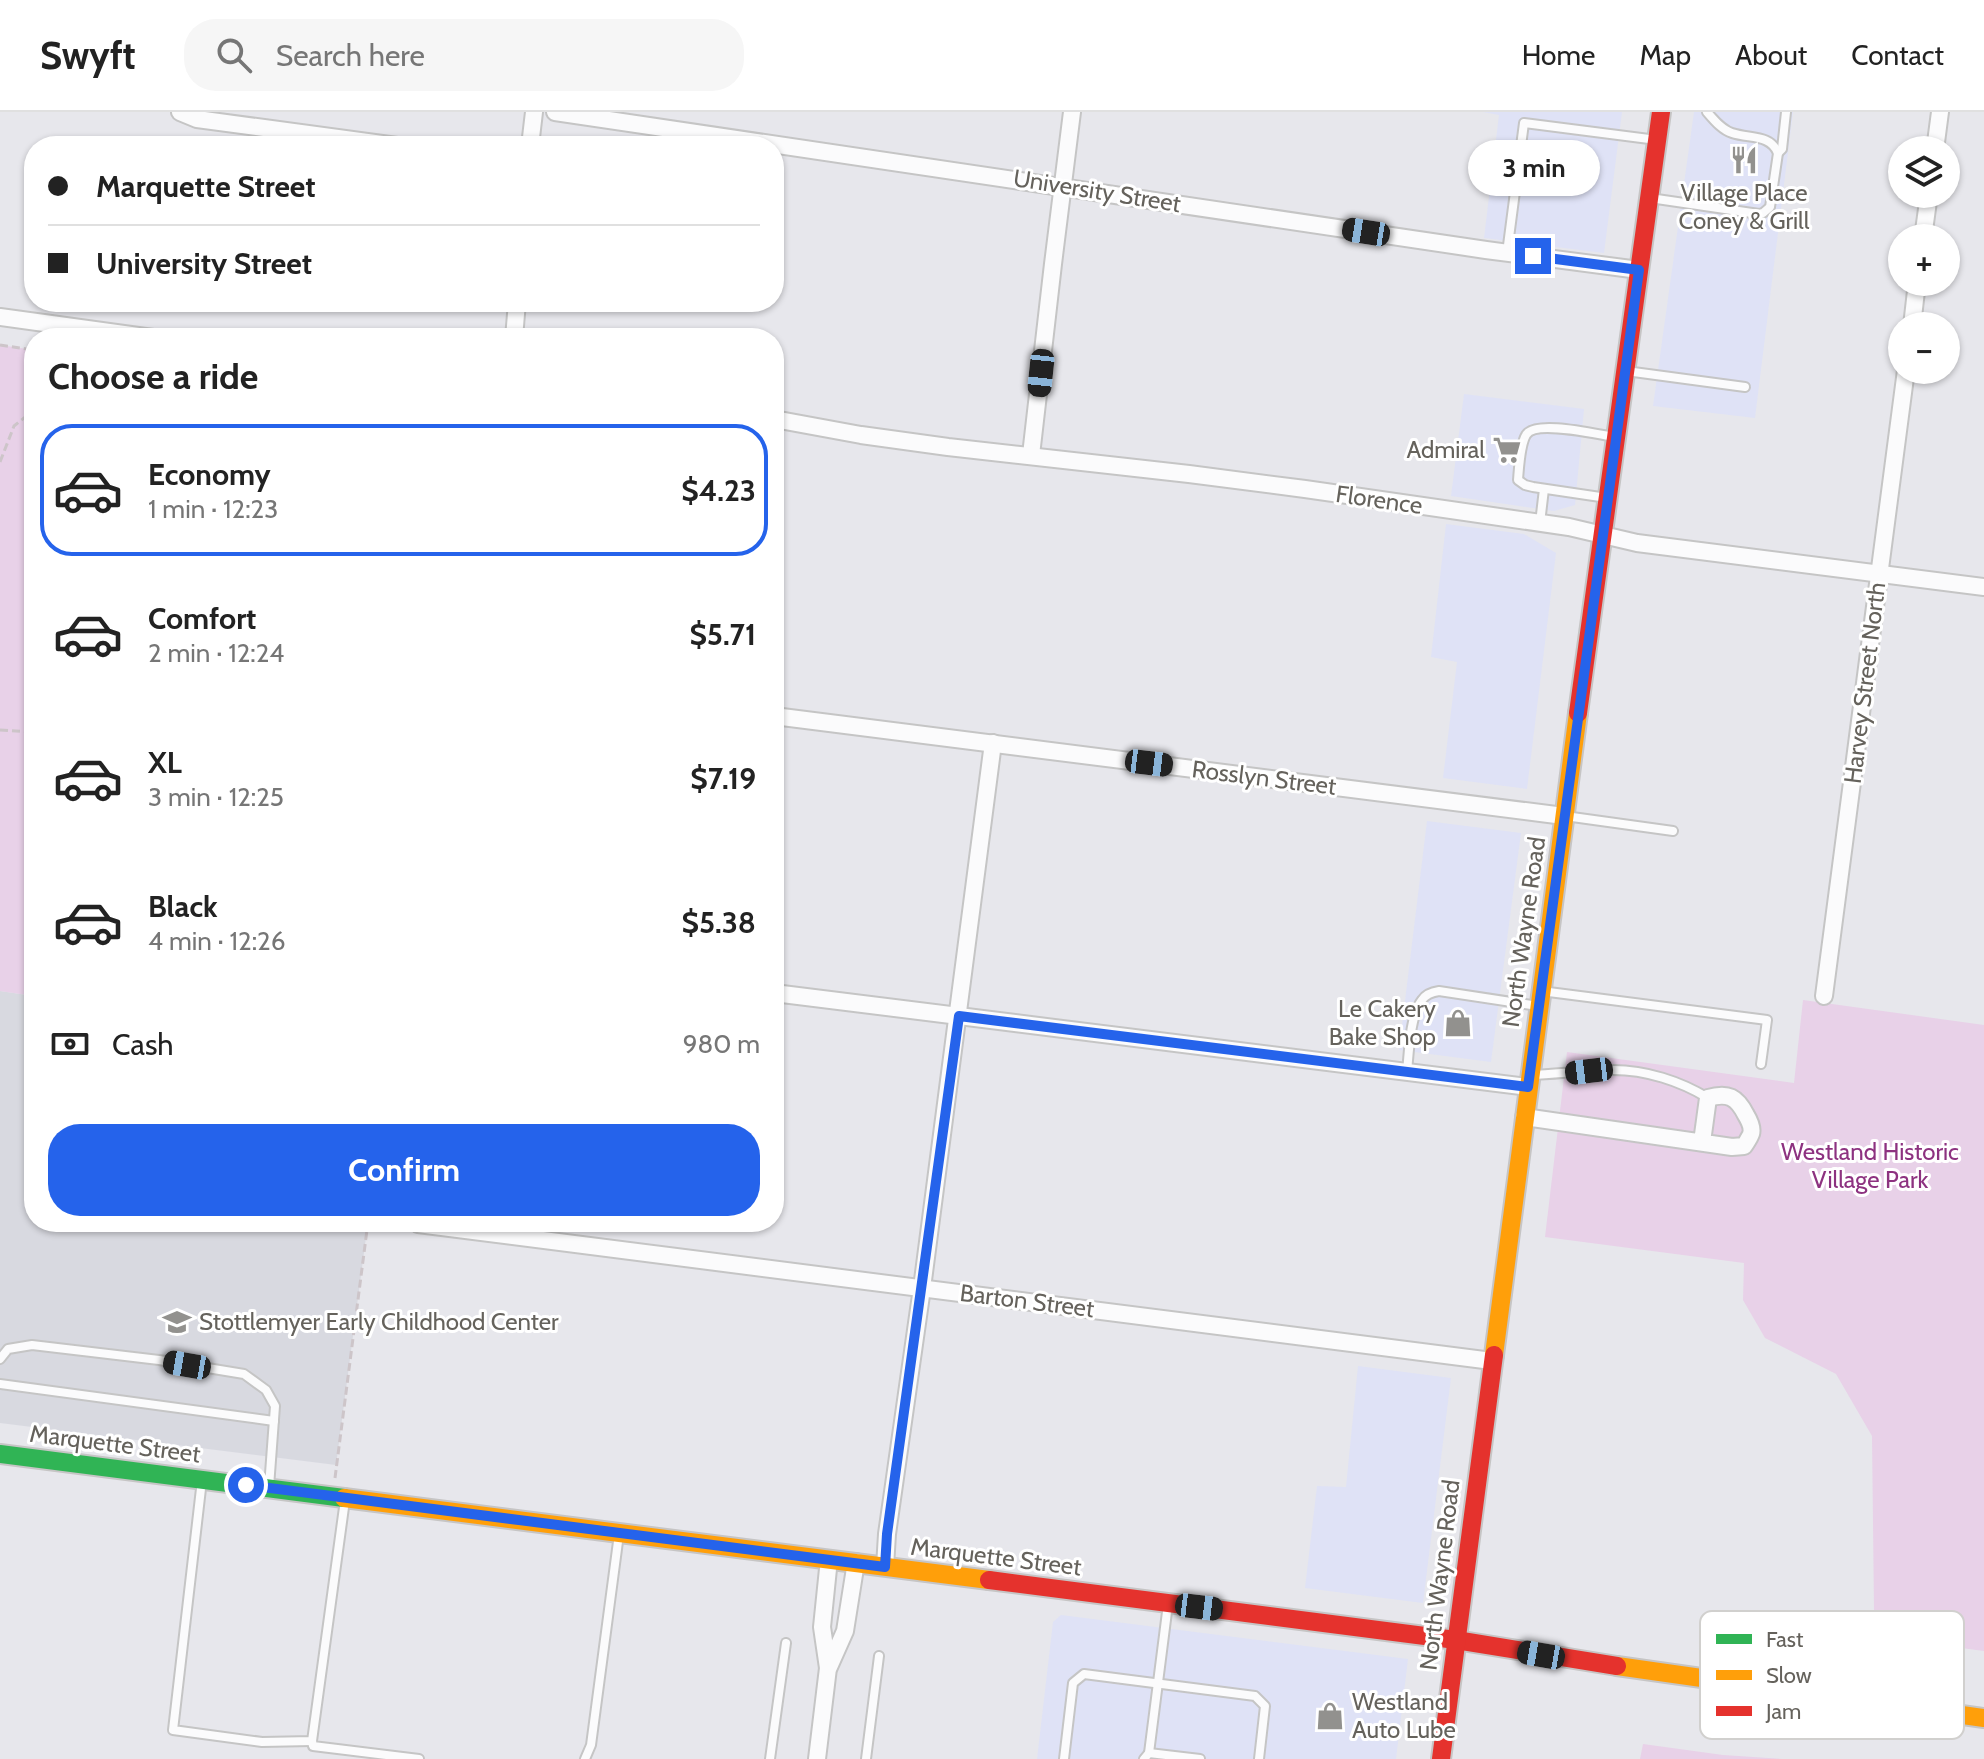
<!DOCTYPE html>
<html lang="en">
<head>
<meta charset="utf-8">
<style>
  body { margin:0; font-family:Cabin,sans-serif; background:#f6f6f6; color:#222; height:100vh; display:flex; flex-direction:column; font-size:30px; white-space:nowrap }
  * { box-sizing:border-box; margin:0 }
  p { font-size:26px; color:#767676 }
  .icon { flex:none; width:44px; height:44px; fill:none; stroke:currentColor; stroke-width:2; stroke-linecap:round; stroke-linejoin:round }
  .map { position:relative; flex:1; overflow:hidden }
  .side { position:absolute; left:24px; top:216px; width:760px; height:904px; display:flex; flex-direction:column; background:#fff; border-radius:32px; box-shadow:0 2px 6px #0004 }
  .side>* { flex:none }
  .guide { position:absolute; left:24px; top:24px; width:760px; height:176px; border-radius:32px; box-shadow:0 2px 6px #0004; display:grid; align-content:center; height:176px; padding:0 24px; background:#fff }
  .tools { position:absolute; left:1888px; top:24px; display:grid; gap:16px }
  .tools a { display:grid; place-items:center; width:72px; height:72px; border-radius:50%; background:#fff; box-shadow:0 2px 6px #0004; font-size:40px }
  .end { position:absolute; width:36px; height:36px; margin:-18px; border:10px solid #2563eb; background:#fff; box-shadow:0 0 0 4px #fff }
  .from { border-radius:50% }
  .bubble { position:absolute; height:56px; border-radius:28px; background:#fff; box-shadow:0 2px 6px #0004; font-size:26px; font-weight:700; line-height:56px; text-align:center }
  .car { position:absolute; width:24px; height:48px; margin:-24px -12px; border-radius:10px; box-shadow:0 0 6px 2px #0007; background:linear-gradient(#222 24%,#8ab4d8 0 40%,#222 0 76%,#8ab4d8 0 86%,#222 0) }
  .guide b { display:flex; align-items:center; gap:28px; height:76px; font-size:30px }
  .guide b+b { border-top:2px solid #e0e0e0 }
  .guide i { width:20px; height:20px; background:#222 }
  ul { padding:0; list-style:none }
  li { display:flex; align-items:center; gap:24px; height:132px; margin:0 16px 12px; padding:0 8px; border:4px solid transparent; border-radius:32px }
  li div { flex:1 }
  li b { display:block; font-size:30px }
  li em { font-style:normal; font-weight:700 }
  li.on { border-color:#2563eb }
  li>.icon { width:72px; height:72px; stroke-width:1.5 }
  h2 { padding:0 24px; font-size:36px; line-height:96px }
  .pay { display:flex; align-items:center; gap:20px; height:88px; padding:0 24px; font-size:30px }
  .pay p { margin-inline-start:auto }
  .action { display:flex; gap:16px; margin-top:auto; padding:16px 24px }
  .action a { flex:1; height:92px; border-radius:32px; background:#2563eb; color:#fff; font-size:32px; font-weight:700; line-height:92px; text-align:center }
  header { display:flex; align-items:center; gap:48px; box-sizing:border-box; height:112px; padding:0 40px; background:#fff; border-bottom:2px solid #e0e0e0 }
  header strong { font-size:38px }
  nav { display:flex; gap:44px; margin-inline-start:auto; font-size:28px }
  .search { width:560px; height:72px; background:#f6f6f6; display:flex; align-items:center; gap:20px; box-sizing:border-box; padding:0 28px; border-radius:32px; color:#767676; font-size:30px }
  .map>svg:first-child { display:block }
  .commercial { fill:#dfe2f6 }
  .education { fill:#d8d9e0 }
  .green { fill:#e8d1e8 }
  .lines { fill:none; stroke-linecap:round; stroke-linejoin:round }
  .lane-casing { stroke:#c5c5c5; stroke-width:12 }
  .street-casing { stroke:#c5c5c5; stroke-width:20 }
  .fast-casing { stroke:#c6c5c5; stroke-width:22 }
  .slow-casing { stroke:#c6c5c5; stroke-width:22 }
  .jam-casing { stroke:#c6c5c5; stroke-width:22 }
  .path { stroke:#cdc5c9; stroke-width:3; stroke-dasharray:8 4; stroke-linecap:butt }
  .lane { stroke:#fbfbfc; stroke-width:8 }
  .street { stroke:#fbfbfc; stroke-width:16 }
  .fast { stroke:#30b455; stroke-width:18 }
  .slow { stroke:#ff9f0a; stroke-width:18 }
  .jam { stroke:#e5322d; stroke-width:18 }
  .route { stroke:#2563eb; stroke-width:10 }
  .labels { text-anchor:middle; stroke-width:6; stroke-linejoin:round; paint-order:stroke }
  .street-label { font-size:24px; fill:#65625c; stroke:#fff }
  .poi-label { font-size:24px; fill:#65625c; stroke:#fff; text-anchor:end }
  .park-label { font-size:24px; fill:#8d3280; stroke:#fff }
  .key { fill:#fff; stroke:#d1d0ce; stroke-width:2 }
  .key-label { font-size:22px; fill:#65625c }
</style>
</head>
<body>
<header>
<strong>Swyft</strong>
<div class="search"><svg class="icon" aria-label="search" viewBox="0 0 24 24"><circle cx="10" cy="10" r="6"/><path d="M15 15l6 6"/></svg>Search here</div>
<nav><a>Home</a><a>Map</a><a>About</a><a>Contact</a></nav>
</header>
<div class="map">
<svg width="1984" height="1647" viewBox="0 0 1984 1647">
  <rect width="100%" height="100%" fill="#e7e7ec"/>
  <!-- commercial -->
  <g class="commercial">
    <path d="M 1483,0 L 1622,0 L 1604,141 L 1484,126 L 1499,3 Z"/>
    <path d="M 1694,0 L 1793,0 L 1755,306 L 1653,294 Z"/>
    <path d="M 1464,282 L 1584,297 L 1575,393 L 1554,399 L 1451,384 Z"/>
    <path d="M 1446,412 L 1524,422 L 1556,441 L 1527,677 L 1443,666 L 1457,550 L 1431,545 Z"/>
    <path d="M 1427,709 L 1521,721 L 1491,950 L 1399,938 Z"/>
    <path d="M 1358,1254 L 1451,1266 L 1423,1491 L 1305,1476 L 1317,1374 L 1346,1375 Z"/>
    <path d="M 1061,1503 L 1408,1547 L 1396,1647 L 1037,1647 L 1053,1510 Z"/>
  </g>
  <!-- education -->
  <path class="education" d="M 0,879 L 34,884 L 34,1110 L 368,1110 L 336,1353 L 0,1311 Z"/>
  <!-- green -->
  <g class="green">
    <path d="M 0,233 L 34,238 L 34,884 L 0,879 Z"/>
    <path d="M 1803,888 L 1984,913 L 1984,1539 L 1908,1529 L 1874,1498 L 1872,1324 L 1836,1262 L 1765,1226 L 1743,1188 L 1744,1151 L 1545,1125 L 1567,940 L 1794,971 Z"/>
    <path d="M 1643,1632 L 1723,1643 L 1782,1647 L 1640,1647 Z"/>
  </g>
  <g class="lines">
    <defs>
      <g id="lane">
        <path d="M 1778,41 L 1782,37 L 1786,0"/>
        <path d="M 1650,86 L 1759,102 L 1763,101 L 1770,95 L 1778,41 C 1770,22 1750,27 1732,21 C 1722,18 1714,8 1707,0"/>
        <path d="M 1507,141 L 1524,11 L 1657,28"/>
        <path d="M 1626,259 L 1745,275"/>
        <path d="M 1607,386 L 1533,375 L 1525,373 L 1518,368 C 1519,356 1520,333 1526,323 C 1535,307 1599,323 1615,325"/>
        <path d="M 1540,411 L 1544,377"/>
        <path d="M 1565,704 L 1673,719"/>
        <path d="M 1541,879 L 1767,908 L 1761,952"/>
        <path d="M 1407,960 C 1409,940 1410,903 1422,888 C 1426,882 1432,880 1439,879 L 1538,894"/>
        <path d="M 1531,963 C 1558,962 1585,958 1613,958 C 1646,958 1680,969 1708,986"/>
        <path d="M 0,1247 L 8,1237 L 32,1233 L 159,1248 L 244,1262 L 266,1278 L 275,1294 L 269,1375"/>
        <path d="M 0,1272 L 274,1309"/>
        <path d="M 202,1368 L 173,1618 L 262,1630 L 312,1629 L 345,1388"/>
        <path d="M 312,1629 L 313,1634 L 419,1647"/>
        <path d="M 1149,1641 L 1168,1492"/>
        <path d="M 585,1647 L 591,1633 L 619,1422"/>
        <path d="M 770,1647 L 786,1531"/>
        <path d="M 866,1647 L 879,1544"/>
        <path d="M 1064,1647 L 1073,1571 L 1084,1562 L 1255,1584 L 1265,1594 L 1259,1647"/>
        <path d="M 1144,1647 L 1149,1641 L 1200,1647"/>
      </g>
      <g id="street">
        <path d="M 180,0 L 197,7 L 397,34"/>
        <path d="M 555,0 L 1486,138 L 1639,158"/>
        <path d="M 530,34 L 534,0"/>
        <path d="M 1935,38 L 1940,0"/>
        <path d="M 1923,126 L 1929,82"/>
        <path d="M 0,205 L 153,226"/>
        <path d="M 1912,214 L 1917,170"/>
        <path d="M 514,226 L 517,190"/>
        <path d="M 774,307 L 861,323 L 948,335 L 1189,362 L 1305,377 L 1569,415 L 1637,431 L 1984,475"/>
        <path d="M 1031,343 L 1053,152 L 1072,0"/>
        <path d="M 774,604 L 1564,704"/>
        <path d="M 774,881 L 1528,975"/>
        <path d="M 1824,884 L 1906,258"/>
        <path d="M 1524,1005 L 1732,1035 L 1744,1034 C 1745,1033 1751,1023 1751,1022 C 1753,1016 1749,1008 1746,1003 C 1737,985 1728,980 1708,986 L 1702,1030"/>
        <path d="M 418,1112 L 1492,1249"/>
        <path d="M 885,1455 L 887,1422 L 922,1176 L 993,631"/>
        <path d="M 829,1555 L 845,1519 L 856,1450"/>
        <path d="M 817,1647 L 828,1556 L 822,1515 L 829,1447"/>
      </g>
      <path id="fast" d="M 0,1342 L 344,1386"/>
      <g id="slow">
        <path d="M 1494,1243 L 1578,601"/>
        <path d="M 344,1386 L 989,1468"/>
        <path d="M 1617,1554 L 1984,1606"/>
      </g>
      <g id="jam">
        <path d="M 1578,601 L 1661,0"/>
        <path d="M 989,1468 L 1456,1528 L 1617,1554"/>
        <path d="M 1441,1647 L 1494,1243"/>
      </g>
    </defs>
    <!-- lane casing -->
    <use href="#lane" class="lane-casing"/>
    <!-- street casing -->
    <use href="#street" class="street-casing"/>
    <!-- fast casing -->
    <use href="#fast" class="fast-casing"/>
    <!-- slow casing -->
    <use href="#slow" class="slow-casing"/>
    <!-- jam casing -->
    <use href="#jam" class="jam-casing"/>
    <!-- path -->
    <g class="path">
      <path d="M 0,233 L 34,238"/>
      <path d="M 0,350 L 14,314 L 34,298"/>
      <path d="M 0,618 L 34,620"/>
      <path d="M 335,1366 L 368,1110"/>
    </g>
    <!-- lane -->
    <use href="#lane" class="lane"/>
    <!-- street -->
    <use href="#street" class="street"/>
    <!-- fast -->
    <use href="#fast" class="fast"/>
    <!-- slow -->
    <use href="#slow" class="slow"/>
    <!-- jam -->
    <use href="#jam" class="jam"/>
  </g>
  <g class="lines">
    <!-- route -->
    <path class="route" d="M 246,1373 L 885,1455 L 887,1422 L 959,904 L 1528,975 L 1639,158 L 1533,144"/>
  </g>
  <!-- icons -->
  <defs>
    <symbol id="restaurant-bare" viewBox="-9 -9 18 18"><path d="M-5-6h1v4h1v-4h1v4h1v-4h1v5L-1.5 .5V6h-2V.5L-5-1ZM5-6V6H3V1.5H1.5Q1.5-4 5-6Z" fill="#92918e" stroke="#fff" stroke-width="2.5" paint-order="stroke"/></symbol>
    <symbol id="supermarket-bare" viewBox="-9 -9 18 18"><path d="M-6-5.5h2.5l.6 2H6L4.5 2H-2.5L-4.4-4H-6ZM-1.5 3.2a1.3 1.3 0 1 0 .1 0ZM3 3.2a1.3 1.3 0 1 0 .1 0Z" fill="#92918e" stroke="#fff" stroke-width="2.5" paint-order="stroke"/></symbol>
    <symbol id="shop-bare" viewBox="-9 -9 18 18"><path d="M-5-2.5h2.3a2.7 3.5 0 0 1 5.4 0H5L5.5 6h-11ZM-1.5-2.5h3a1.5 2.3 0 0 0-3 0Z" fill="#92918e" stroke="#fff" stroke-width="2.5" paint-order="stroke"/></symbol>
    <symbol id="school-bare" viewBox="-9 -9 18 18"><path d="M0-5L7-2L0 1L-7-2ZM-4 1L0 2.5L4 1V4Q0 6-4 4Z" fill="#92918e" stroke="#fff" stroke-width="2.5" paint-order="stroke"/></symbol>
  </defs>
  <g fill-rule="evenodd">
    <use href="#restaurant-bare" x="1724" y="28" width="40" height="40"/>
    <use href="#supermarket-bare" x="1487" y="318" width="40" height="40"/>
    <use href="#shop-bare" x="1438" y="891" width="40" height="40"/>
    <use href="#school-bare" x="157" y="1190" width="40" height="40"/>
    <use href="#shop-bare" x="1310" y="1584" width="40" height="40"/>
  </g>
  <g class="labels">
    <!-- street labels -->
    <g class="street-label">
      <text transform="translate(1097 79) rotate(9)" y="8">University Street</text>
      <text transform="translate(1379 388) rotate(8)" y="8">Florence</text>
      <text transform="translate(1865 571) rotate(-83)" y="8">Harvey Street North</text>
      <text transform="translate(1264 666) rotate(7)" y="8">Rosslyn Street</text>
      <text transform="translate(1524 820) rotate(-82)" y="8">North Wayne Road</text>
      <text transform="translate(1027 1189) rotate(7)" y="8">Barton Street</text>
      <text transform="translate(115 1332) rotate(7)" y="8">Marquette Street</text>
      <text transform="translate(996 1445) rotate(7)" y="8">Marquette Street</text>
      <text transform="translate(1440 1463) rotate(-83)" y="8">North Wayne Road</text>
    </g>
    <!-- poi labels -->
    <g class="poi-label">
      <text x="1744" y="89" text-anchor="middle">Village Place<tspan x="1744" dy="28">Coney &amp; Grill</tspan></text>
      <text x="1485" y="346">Admiral</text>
      <text x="1436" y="905">Le Cakery<tspan x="1436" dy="28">Bake Shop</tspan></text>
      <text x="199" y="1218" text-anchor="start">Stottlemyer Early Childhood Center</text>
      <text x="1352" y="1598" text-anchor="start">Westland<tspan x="1352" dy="28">Auto Lube</tspan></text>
    </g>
    <!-- park labels -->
    <g class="park-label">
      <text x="1870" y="1048">Westland Historic<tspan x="1870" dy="28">Village Park</tspan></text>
    </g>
  </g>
  <!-- legend -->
  <rect x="1700" y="1499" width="264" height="128" rx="12" class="key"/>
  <rect x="1716" y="1522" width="36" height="10" fill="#30b455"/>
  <rect x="1716" y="1558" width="36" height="10" fill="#ff9f0a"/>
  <rect x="1716" y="1594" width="36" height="10" fill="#e5322d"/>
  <g class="key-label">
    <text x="1766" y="1535">Fast</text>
    <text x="1766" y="1571">Slow</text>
    <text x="1766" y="1607">Jam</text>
  </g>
</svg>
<div class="tools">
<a><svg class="icon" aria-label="layers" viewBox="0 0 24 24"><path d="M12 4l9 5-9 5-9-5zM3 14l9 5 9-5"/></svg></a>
<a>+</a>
<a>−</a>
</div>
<i class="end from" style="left:246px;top:1373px"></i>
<i class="end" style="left:1533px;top:144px"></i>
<div class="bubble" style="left:1468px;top:28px;width:132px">3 min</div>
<i class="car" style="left:1366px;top:120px;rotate:279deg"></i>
<i class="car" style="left:1041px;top:261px;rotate:186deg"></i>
<i class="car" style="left:1149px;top:651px;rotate:97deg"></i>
<i class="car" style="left:1589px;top:959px;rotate:263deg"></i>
<i class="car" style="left:187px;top:1253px;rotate:280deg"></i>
<i class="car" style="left:1199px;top:1495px;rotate:97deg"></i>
<i class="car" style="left:1541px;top:1543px;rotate:280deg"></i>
<div class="guide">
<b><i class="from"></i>Marquette Street</b>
<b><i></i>University Street</b>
</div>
<section class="side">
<h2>Choose a ride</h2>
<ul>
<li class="on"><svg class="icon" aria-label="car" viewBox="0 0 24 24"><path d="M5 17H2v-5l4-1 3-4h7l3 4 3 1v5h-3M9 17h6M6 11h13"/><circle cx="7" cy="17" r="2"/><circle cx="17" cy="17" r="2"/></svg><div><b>Economy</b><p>1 min · 12:23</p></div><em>$4.23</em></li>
<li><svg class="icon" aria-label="car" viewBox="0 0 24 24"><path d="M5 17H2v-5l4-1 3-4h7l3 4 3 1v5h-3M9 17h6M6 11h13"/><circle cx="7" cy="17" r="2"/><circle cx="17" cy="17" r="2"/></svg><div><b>Comfort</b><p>2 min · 12:24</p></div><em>$5.71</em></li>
<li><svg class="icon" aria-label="car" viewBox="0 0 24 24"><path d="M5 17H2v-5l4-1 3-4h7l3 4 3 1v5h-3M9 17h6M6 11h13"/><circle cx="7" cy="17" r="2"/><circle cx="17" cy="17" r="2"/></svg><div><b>XL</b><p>3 min · 12:25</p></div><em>$7.19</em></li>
<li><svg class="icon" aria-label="car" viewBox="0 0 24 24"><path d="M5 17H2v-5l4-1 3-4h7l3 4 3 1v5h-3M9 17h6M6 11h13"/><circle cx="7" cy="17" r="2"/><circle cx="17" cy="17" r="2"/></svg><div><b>Black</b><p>4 min · 12:26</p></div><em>$5.38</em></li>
</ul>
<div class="pay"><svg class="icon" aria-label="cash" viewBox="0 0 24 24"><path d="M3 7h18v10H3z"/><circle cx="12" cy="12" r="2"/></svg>Cash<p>980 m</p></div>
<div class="action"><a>Confirm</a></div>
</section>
</div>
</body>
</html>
